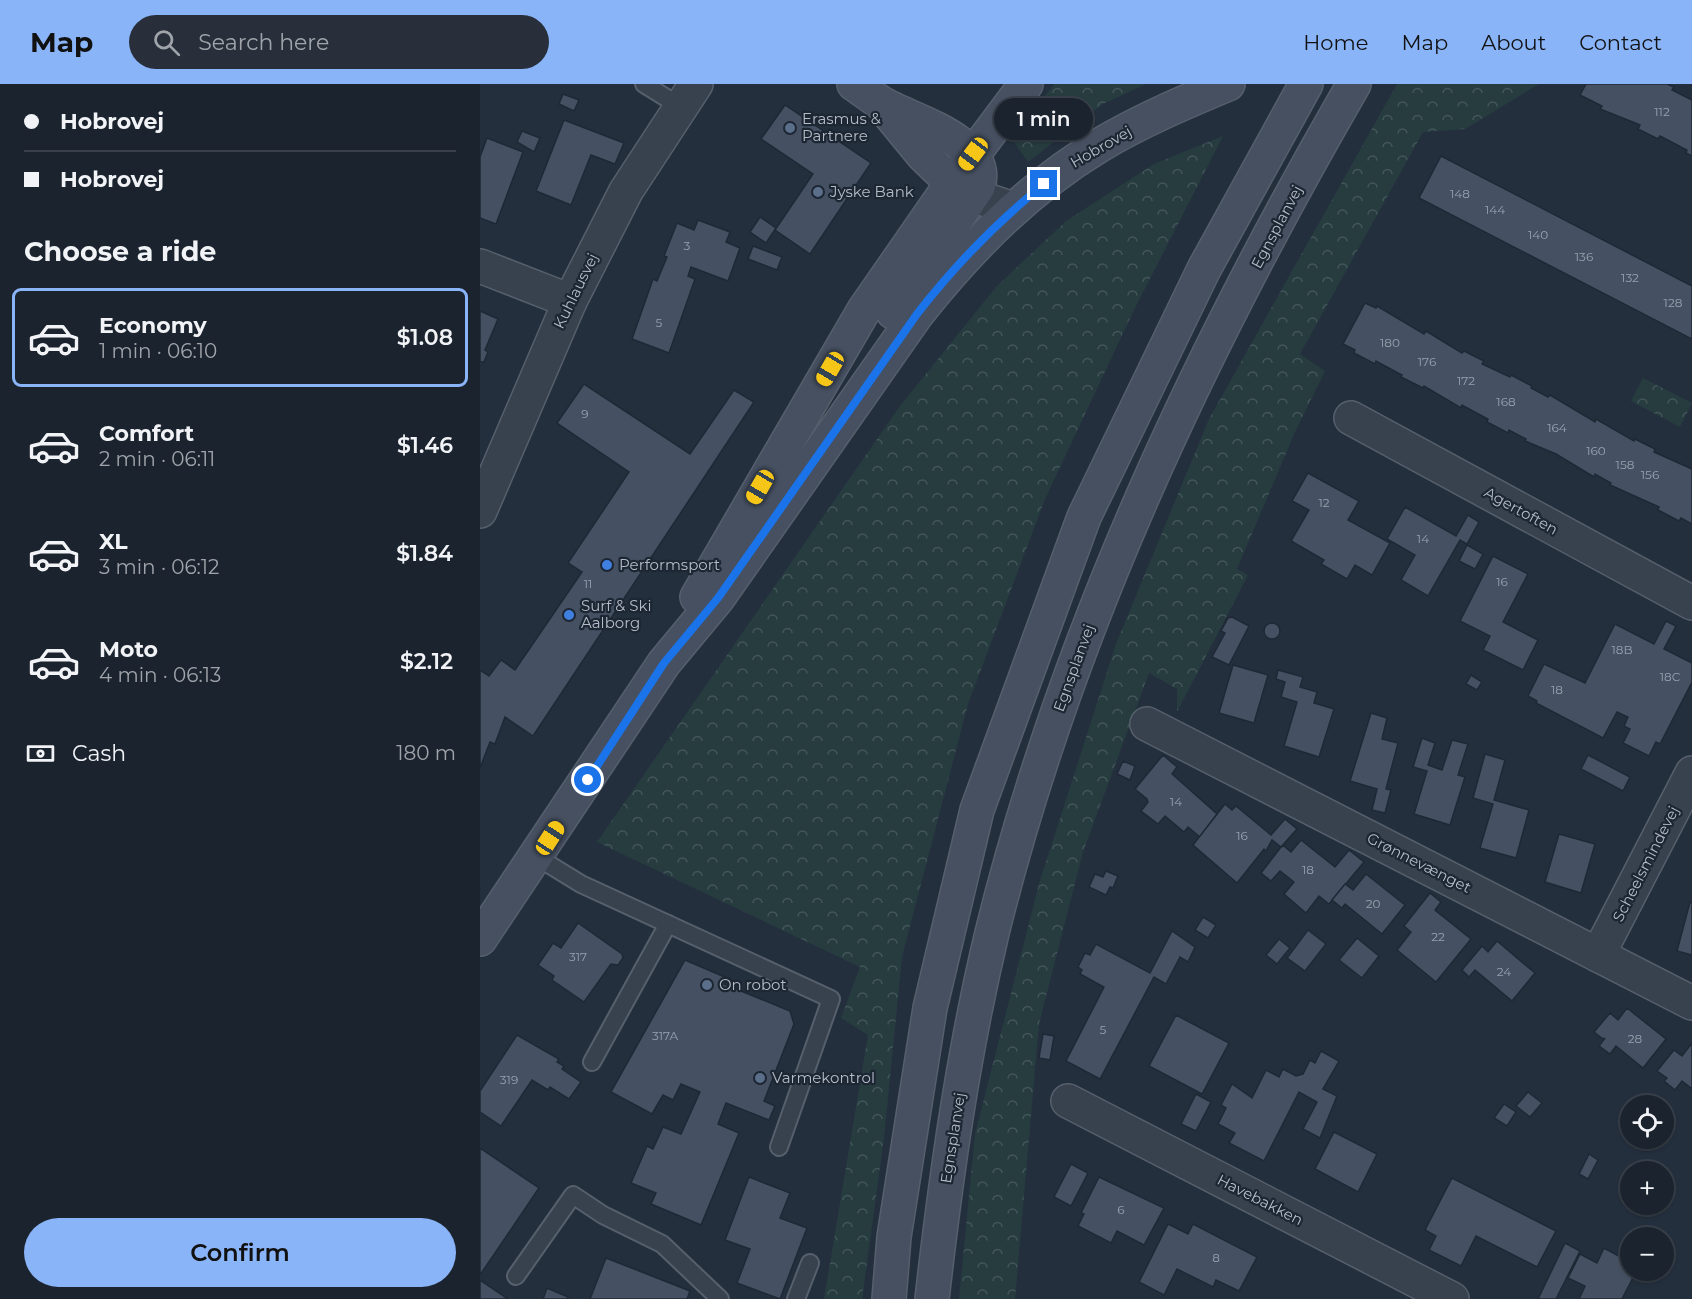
<!DOCTYPE html>
<html lang="en">
<head>
<meta charset="utf-8">
<style>
  body { margin:0; font-family:Montserrat,sans-serif; background:#282f3a; color:#f1f3f6; height:100vh; display:flex; flex-direction:column; font-size:22px; white-space:nowrap }
  * { box-sizing:border-box; margin:0 }
  p { font-size:20px; color:#a0a4aa }
  .icon { flex:none; width:33px; height:33px; fill:none; stroke:currentColor; stroke-width:2; stroke-linecap:round; stroke-linejoin:round }
  .map { position:relative; flex:1; overflow:hidden }
  .details { display:flex; flex-direction:column; background:#1b232e; width:480px }
  .details>* { flex:none }
  .top-card { display:grid; align-content:center; height:132px; padding:0 24px; background:#1b232e }
  .buttons { position:absolute; left:1140px; top:1011px; display:grid; gap:12px }
  .buttons a { display:grid; place-items:center; width:54px; height:54px; border-radius:50%; background:#1b232e; box-shadow:0 2px 4px #0004,0 0 0 2px #39404a; font-size:30px }
  .end { position:absolute; width:27px; height:27px; margin:-14px; border:8px solid #1a73e8; background:#fff; box-shadow:0 0 0 3px #fff }
  .from { border-radius:50% }
  .bubble { position:absolute; height:42px; border-radius:21px; background:#1b232e; box-shadow:0 2px 4px #0004,0 0 0 2px #39404a; font-size:20px; font-weight:600; line-height:42px; text-align:center }
  .car { position:absolute; width:18px; height:36px; margin:-18px -9px; border-radius:8px; box-shadow:0 0 4px 2px #0007; background:linear-gradient(#f5c518 24%,#345 0 40%,#f5c518 0 76%,#345 0 86%,#f5c518 0) }
  .top-card b { display:flex; align-items:center; gap:21px; height:57px; font-size:22px }
  .top-card b+b { border-top:2px solid #39404a }
  .top-card i { width:15px; height:15px; background:#f1f3f6 }
  ul { padding:0; list-style:none }
  li { display:flex; align-items:center; gap:18px; height:99px; margin:0 12px 9px; padding:0 12px; border:3px solid transparent; border-radius:9px }
  li div { flex:1 }
  li b { display:block; font-size:22px }
  li em { font-style:normal; font-weight:600 }
  li.selected { border-color:#8ab4f8 }
  li>.icon { width:54px; height:54px; stroke-width:1.5 }
  h2 { padding:0 24px; font-size:27px; line-height:72px }
  .pay { display:flex; align-items:center; gap:15px; height:66px; padding:0 24px; font-size:22px }
  .pay p { margin-inline-start:auto }
  .button { display:flex; gap:12px; margin-top:auto; padding:12px 24px }
  .button a { flex:1; height:69px; border-radius:36px; background:#8ab4f8; color:#111; font-size:24px; font-weight:600; line-height:69px; text-align:center }
  header { display:flex; align-items:center; gap:36px; box-sizing:border-box; height:84px; padding:0 30px; background:#8ab4f8; color:#111 }
  header strong { font-size:28px }
  nav { display:flex; gap:33px; margin-inline-start:auto; font-size:21px }
  .search { width:420px; height:54px; background:#282f3a; display:flex; align-items:center; gap:15px; box-sizing:border-box; padding:0 21px; border-radius:33px; color:#a0a4aa; font-size:22px }
  main { display:flex; flex:1; min-height:0 }
  .map>svg:first-child { display:block }
  .forest { fill:url(#forest-crowns) }
  .building { fill:#455162; stroke:#1f2835; stroke-width:1.5 }
  .lines { fill:none; stroke-linecap:round; stroke-linejoin:round }
  .lane-casing { stroke:#565f6c; stroke-width:20 }
  .street-casing { stroke:#565f6c; stroke-width:36 }
  .secondary-casing { stroke:#565f6c; stroke-width:36 }
  .lane { stroke:#38414e; stroke-width:16 }
  .street { stroke:#38414e; stroke-width:33 }
  .secondary { stroke:#465061; stroke-width:33 }
  .route { stroke:#1a73e8; stroke-width:8 }
  .service-dot { fill:#5c6f8a; stroke:#1d2633; stroke-width:2 }
  .shop-dot { fill:#3f7fe0; stroke:#1d2633; stroke-width:2 }
  .labels { text-anchor:middle; stroke-width:4.5; stroke-linejoin:round; paint-order:stroke }
  .number-label { font-size:12px; fill:#98a1af }
  .poi-label { font-size:15px; fill:#b4bcc9; stroke:#1d2633; text-anchor:start }
  .street-label { font-size:15px; fill:#b4bcc9; stroke:#1d2633 }
</style>
</head>
<body>
<header>
<strong>Map</strong>
<div class="search"><svg class="icon" aria-label="search" viewBox="0 0 24 24"><circle cx="10" cy="10" r="6"/><path d="M15 15l6 6"/></svg>Search here</div>
<nav><a>Home</a><a>Map</a><a>About</a><a>Contact</a></nav>
</header>
<main>
<section class="details">
<div class="top-card">
<b><i class="from"></i>Hobrovej</b>
<b><i></i>Hobrovej</b>
</div>
<h2>Choose a ride</h2>
<ul>
<li class="selected"><svg class="icon" aria-label="car" viewBox="0 0 24 24"><path d="M5 17H2v-5l4-1 3-4h7l3 4 3 1v5h-3M9 17h6M6 11h13"/><circle cx="7" cy="17" r="2"/><circle cx="17" cy="17" r="2"/></svg><div><b>Economy</b><p>1 min · 06:10</p></div><em>$1.08</em></li>
<li><svg class="icon" aria-label="car" viewBox="0 0 24 24"><path d="M5 17H2v-5l4-1 3-4h7l3 4 3 1v5h-3M9 17h6M6 11h13"/><circle cx="7" cy="17" r="2"/><circle cx="17" cy="17" r="2"/></svg><div><b>Comfort</b><p>2 min · 06:11</p></div><em>$1.46</em></li>
<li><svg class="icon" aria-label="car" viewBox="0 0 24 24"><path d="M5 17H2v-5l4-1 3-4h7l3 4 3 1v5h-3M9 17h6M6 11h13"/><circle cx="7" cy="17" r="2"/><circle cx="17" cy="17" r="2"/></svg><div><b>XL</b><p>3 min · 06:12</p></div><em>$1.84</em></li>
<li><svg class="icon" aria-label="car" viewBox="0 0 24 24"><path d="M5 17H2v-5l4-1 3-4h7l3 4 3 1v5h-3M9 17h6M6 11h13"/><circle cx="7" cy="17" r="2"/><circle cx="17" cy="17" r="2"/></svg><div><b>Moto</b><p>4 min · 06:13</p></div><em>$2.12</em></li>
</ul>
<div class="pay"><svg class="icon" aria-label="cash" viewBox="0 0 24 24"><path d="M3 7h18v10H3z"/><circle cx="12" cy="12" r="2"/></svg>Cash<p>180 m</p></div>
<div class="button"><a>Confirm</a></div>
</section>
<div class="map">
<svg width="1212" height="1215" viewBox="0 0 1212 1215">
  <defs>
    <pattern id="forest-crowns" width="20" height="18" patternUnits="userSpaceOnUse" patternTransform="scale(1.5)"><rect width="20" height="18" fill="#263c3f"/><path d="M2 6a3 3 0 1 1 6 0M12 15a3 3 0 1 1 6 0" fill="none" stroke="#435659"/></pattern>
  </defs>
  <rect width="100%" height="100%" fill="#242f3e"/>
  <!-- forest -->
  <g class="forest">
    <path d="M 574,0 L 666,0 L 623,20 L 548,78 L 532,55 Z"/>
    <path d="M 917,0 L 1059,0 L 985,45 L 943,48 L 820,270 L 845,287 L 815,348 L 757,485 L 768,491 L 697,628 L 697,605 L 669,589 L 603,768 L 559,940 L 535,1215 L 479,1215 L 495,1050 L 559,800 L 636,560 L 729,335 Z"/>
    <path d="M 743,52 L 653,228 L 565,415 L 488,620 L 422,873 L 404,1054 L 382,1215 L 344,1215 L 388,951 L 361,934 L 380,883 L 117,758 L 420,322 L 517,202 L 586,137 L 674,80 Z"/>
    <path d="M 1163,294 L 1212,319 L 1200,343 L 1151,317 Z"/>
  </g>
  <!-- building -->
  <g class="building">
    <path d="M 1106,0 L 1187,0 L 1194,3 L 1192,6 L 1212,16 L 1212,72 L 1206,69 L 1207,66 L 1180,52 L 1178,55 L 1158,45 L 1160,41 L 1120,25 L 1122,22 L 1100,11 Z"/>
    <path d="M 83,10 L 99,16 L 94,27 L 79,20 Z"/>
    <path d="M 305,21 L 391,79 L 330,170 L 295,146 L 333,90 L 281,55 Z"/>
    <path d="M 84,36 L 144,59 L 135,80 L 111,71 L 91,121 L 56,107 Z"/>
    <path d="M 42,47 L 60,54 L 54,68 L 37,58 Z"/>
    <path d="M 7,54 L 43,68 L 16,140 L 0,134 L 0,73 Z"/>
    <path d="M 961,72 L 1212,202 L 1212,255 L 939,114 Z"/>
    <path d="M 280,133 L 296,144 L 286,159 L 270,148 Z"/>
    <path d="M 218,136 L 250,148 L 246,158 L 260,164 L 248,197 L 211,183 L 208,192 L 215,195 L 189,269 L 152,255 L 173,195 L 177,197 L 187,173 L 184,172 L 197,139 L 214,146 Z"/>
    <path d="M 273,162 L 302,173 L 297,186 L 268,175 Z"/>
    <path d="M 885,219 L 896,224 L 897,222 L 944,250 L 946,247 L 982,269 L 984,267 L 1004,277 L 1002,280 L 1030,293 L 1031,291 L 1052,302 L 1051,304 L 1068,313 L 1070,311 L 1115,338 L 1116,335 L 1154,357 L 1155,355 L 1175,365 L 1174,368 L 1212,385 L 1212,440 L 1201,434 L 1199,437 L 1178,426 L 1179,423 L 1130,401 L 1131,399 L 1115,390 L 1114,393 L 1076,370 L 1045,357 L 1046,355 L 1029,346 L 1028,349 L 1007,338 L 1008,335 L 982,321 L 981,324 L 944,302 L 943,304 L 921,293 L 922,291 L 896,277 L 895,280 L 874,269 L 875,266 L 863,260 Z"/>
    <path d="M 0,227 L 18,235 L 5,266 L 8,268 L 4,278 L 0,278 Z"/>
    <path d="M 104,300 L 210,370 L 254,306 L 274,318 L 53,652 L 25,633 L 15,660 L 10,658 L 0,684 L 0,586 L 9,592 L 21,576 L 35,586 L 102,488 L 88,479 L 149,388 L 77,339 Z"/>
    <path d="M 828,389 L 879,417 L 868,436 L 910,459 L 892,491 L 875,481 L 867,495 L 841,480 L 844,476 L 811,457 L 829,426 L 812,417 Z"/>
    <path d="M 925,423 L 976,452 L 988,431 L 999,438 L 987,460 L 980,456 L 948,512 L 921,496 L 935,471 L 907,455 Z"/>
    <path d="M 987,461 L 1003,470 L 995,485 L 979,477 Z"/>
    <path d="M 1013,472 L 1048,490 L 1023,538 L 1058,556 L 1043,586 L 1003,566 L 1010,552 L 980,537 Z"/>
    <path d="M 752,533 L 769,542 L 749,581 L 732,573 L 745,549 L 741,547 L 748,534 Z"/>
    <path d="M 1186,537 L 1196,542 L 1184,565 L 1212,579 L 1212,598 L 1180,660 L 1176,658 L 1169,672 L 1143,659 L 1150,645 L 1144,642 L 1148,633 L 1137,628 L 1123,654 L 1056,619 L 1057,617 L 1048,612 L 1064,580 L 1105,599 L 1135,540 L 1174,560 Z"/>
    <circle cx="792" cy="547" r="8"/>
    <path d="M 753,581 L 788,591 L 774,639 L 739,629 Z"/>
    <path d="M 798,586 L 823,593 L 820,603 L 837,608 L 834,619 L 854,625 L 839,673 L 804,662 L 817,618 L 801,613 L 805,598 L 796,595 Z"/>
    <path d="M 991,591 L 1002,598 L 997,606 L 986,600 Z"/>
    <path d="M 891,629 L 907,634 L 902,655 L 918,659 L 906,705 L 911,706 L 905,729 L 892,726 L 897,705 L 870,697 Z"/>
    <path d="M 942,654 L 955,659 L 948,681 L 962,686 L 972,656 L 988,660 L 978,691 L 985,693 L 970,741 L 934,730 L 947,687 L 933,683 Z"/>
    <path d="M 1005,670 L 1025,676 L 1014,716 L 1049,726 L 1036,774 L 1000,764 L 1013,720 L 993,714 Z"/>
    <path d="M 683,671 L 697,683 L 692,690 L 737,730 L 720,753 L 708,743 L 704,748 L 685,732 L 678,740 L 661,727 L 668,718 L 667,715 L 655,705 Z"/>
    <path d="M 1108,671 L 1150,693 L 1143,707 L 1101,685 Z"/>
    <path d="M 643,677 L 655,682 L 650,696 L 637,690 Z"/>
    <path d="M 745,720 L 752,726 L 756,722 L 791,751 L 805,735 L 817,745 L 801,763 L 792,756 L 786,767 L 784,765 L 757,799 L 713,761 Z"/>
    <path d="M 1079,750 L 1115,760 L 1101,809 L 1065,798 Z"/>
    <path d="M 821,756 L 855,783 L 869,766 L 884,778 L 849,820 L 839,812 L 826,829 L 804,810 L 814,798 L 800,787 L 791,797 L 781,789 L 801,763 L 804,762 L 811,768 Z"/>
    <path d="M 626,787 L 638,792 L 633,804 L 630,803 L 626,811 L 609,803 L 615,790 L 623,793 Z"/>
    <path d="M 886,790 L 925,821 L 902,850 L 865,820 L 862,824 L 852,816 L 865,800 L 873,806 Z"/>
    <path d="M 950,809 L 961,818 L 955,826 L 991,855 L 956,898 L 917,866 L 931,848 L 924,842 Z"/>
    <path d="M 1210,818 L 1212,819 L 1212,871 L 1197,867 Z"/>
    <path d="M 723,833 L 736,841 L 728,854 L 715,846 Z"/>
    <path d="M 98,839 L 142,870 L 143,874 L 138,881 L 131,880 L 104,918 L 72,896 L 74,892 L 58,881 L 73,859 L 81,864 Z"/>
    <path d="M 828,846 L 846,860 L 825,887 L 807,874 Z"/>
    <path d="M 692,847 L 715,863 L 708,878 L 700,873 L 686,900 L 674,893 L 620,995 L 586,977 L 624,903 L 600,890 L 602,886 L 598,883 L 605,869 L 610,871 L 616,860 L 670,889 Z"/>
    <path d="M 877,854 L 899,872 L 882,894 L 859,876 Z"/>
    <path d="M 799,855 L 810,864 L 797,880 L 786,871 Z"/>
    <path d="M 1017,857 L 1055,889 L 1032,917 L 995,886 L 989,893 L 982,886 L 1002,862 L 1008,868 Z"/>
    <path d="M 205,876 L 247,894 L 244,900 L 310,927 L 314,940 L 284,1017 L 295,1022 L 289,1036 L 246,1019 L 238,1040 L 259,1049 L 221,1141 L 171,1120 L 176,1109 L 151,1099 L 167,1062 L 173,1065 L 183,1043 L 201,1050 L 220,1008 L 201,1000 L 193,1016 L 183,1011 L 172,1030 L 131,1008 Z"/>
    <path d="M 1147,924 L 1186,955 L 1163,984 L 1136,962 L 1130,970 L 1119,962 L 1125,954 L 1123,955 L 1114,948 L 1130,929 L 1138,936 Z"/>
    <path d="M 696,931 L 749,959 L 722,1010 L 669,982 Z"/>
    <path d="M 563,950 L 574,952 L 570,976 L 559,974 Z"/>
    <path d="M 37,951 L 79,975 L 77,978 L 84,982 L 82,985 L 101,998 L 89,1015 L 70,1003 L 68,1006 L 52,996 L 21,1042 L 0,1028 L 0,1007 Z"/>
    <path d="M 1212,959 L 1212,1005 L 1202,997 L 1195,1006 L 1184,997 L 1187,994 L 1177,987 L 1194,966 L 1202,972 Z"/>
    <path d="M 841,967 L 859,977 L 843,1005 L 857,1012 L 840,1054 L 823,1045 L 837,1018 L 819,1008 L 784,1077 L 749,1059 L 755,1049 L 738,1040 L 746,1024 L 741,1021 L 752,1000 L 772,1014 L 786,986 L 799,993 L 803,985 L 816,992 L 823,990 L 830,976 L 835,979 Z"/>
    <path d="M 1048,1008 L 1062,1019 L 1050,1033 L 1036,1022 Z"/>
    <path d="M 716,1010 L 731,1018 L 716,1047 L 701,1040 Z"/>
    <path d="M 1024,1020 L 1036,1028 L 1027,1042 L 1014,1034 Z"/>
    <path d="M 854,1048 L 897,1070 L 878,1108 L 835,1085 Z"/>
    <path d="M 0,1064 L 59,1104 L 0,1191 Z"/>
    <path d="M 1109,1070 L 1118,1076 L 1108,1095 L 1099,1090 Z"/>
    <path d="M 591,1080 L 608,1089 L 591,1122 L 574,1113 Z"/>
    <path d="M 269,1093 L 310,1109 L 300,1134 L 327,1144 L 300,1215 L 257,1199 L 270,1165 L 245,1156 Z"/>
    <path d="M 619,1093 L 684,1124 L 664,1161 L 637,1147 L 631,1159 L 598,1142 L 604,1130 L 601,1129 Z"/>
    <path d="M 972,1094 L 1076,1147 L 1057,1183 L 996,1152 L 981,1182 L 949,1166 L 956,1152 L 945,1146 Z"/>
    <path d="M 688,1140 L 708,1150 L 713,1140 L 777,1173 L 759,1207 L 736,1196 L 733,1203 L 697,1185 L 684,1211 L 659,1198 Z"/>
    <path d="M 1085,1159 L 1100,1167 L 1076,1215 L 1058,1215 Z"/>
    <path d="M 1124,1164 L 1150,1178 L 1150,1186 L 1157,1186 L 1142,1215 L 1099,1215 L 1105,1202 L 1088,1194 L 1100,1170 L 1117,1179 Z"/>
    <path d="M 126,1174 L 210,1207 L 207,1215 L 110,1215 Z"/>
    <path d="M 0,1196 L 28,1215 L 0,1215 Z"/>
    <path d="M 67,1204 L 88,1213 L 87,1215 L 63,1215 Z"/>
  </g>
  <g class="lines">
    <defs>
      <g id="lane">
        <path d="M 164,0 L 201,23"/>
        <path d="M 57,773 L 101,800 L 351,915 L 299,1063"/>
        <path d="M 112,978 L 188,840"/>
        <path d="M 36,1192 L 93,1111 L 123,1131 L 182,1160 L 240,1215"/>
        <path d="M 316,1215 L 330,1179"/>
      </g>
      <g id="street">
        <path d="M 472,99 L 492,111 L 533,125"/>
        <path d="M 0,182 L 90,217"/>
        <path d="M 871,334 L 1212,519"/>
        <path d="M 0,427 L 90,217 L 146,107 L 216,0"/>
        <path d="M 667,640 L 1212,919"/>
        <path d="M 1118,871 L 1212,689"/>
        <path d="M 588,1017 L 972,1215"/>
      </g>
      <g id="secondary">
        <path d="M 374,0 C 383,6 392,13 401,19 C 431,37 512,56 498,103 L 413,228"/>
        <path d="M 406,26 L 443,71 L 472,99"/>
        <path d="M 217,513 L 384,226 L 472,99 L 546,0"/>
        <path d="M 0,855 L 184,579 L 238,514 L 437,230 C 489,164 548,104 620,61 C 660,37 705,18 748,0"/>
        <path d="M 409,1215 L 414,1153 L 450,924 L 497,726 L 604,433 L 724,185 L 826,0"/>
        <path d="M 452,1215 C 466,1092 483,970 512,849 C 586,549 720,266 874,0"/>
      </g>
    </defs>
    <!-- lane casing -->
    <use href="#lane" class="lane-casing"/>
    <!-- street casing -->
    <use href="#street" class="street-casing"/>
    <!-- secondary casing -->
    <use href="#secondary" class="secondary-casing"/>
    <!-- lane -->
    <use href="#lane" class="lane"/>
    <!-- street -->
    <use href="#street" class="street"/>
    <!-- secondary -->
    <use href="#secondary" class="secondary"/>
  </g>
  <g class="lines">
    <!-- route -->
    <path class="route" d="M 108,696 L 184,579 L 238,514 L 437,230 C 475,181 516,139 564,100"/>
  </g>
  <!-- markers -->
  <g class="service-dot">
    <circle cx="310" cy="44" r="6"/>
    <circle cx="338" cy="108" r="6"/>
    <circle cx="227" cy="901" r="6"/>
    <circle cx="280" cy="994" r="6"/>
  </g>
  <g class="shop-dot">
    <circle cx="127" cy="481" r="6"/>
    <circle cx="89" cy="531" r="6"/>
  </g>
  <g class="labels">
    <!-- number labels -->
    <g class="number-label">
      <text x="1182" y="32">112</text>
      <text x="980" y="114">148</text>
      <text x="1015" y="130">144</text>
      <text x="1058" y="155">140</text>
      <text x="207" y="166">3</text>
      <text x="1104" y="177">136</text>
      <text x="1150" y="198">132</text>
      <text x="1193" y="223">128</text>
      <text x="179" y="243">5</text>
      <text x="910" y="263">180</text>
      <text x="947" y="282">176</text>
      <text x="986" y="301">172</text>
      <text x="1026" y="322">168</text>
      <text x="105" y="334">9</text>
      <text x="1077" y="348">164</text>
      <text x="1116" y="371">160</text>
      <text x="1145" y="385">158</text>
      <text x="1170" y="395">156</text>
      <text x="844" y="423">12</text>
      <text x="943" y="459">14</text>
      <text x="1022" y="502">16</text>
      <text x="108" y="504">11</text>
      <text x="1142" y="570">18B</text>
      <text x="1190" y="597">18C</text>
      <text x="1077" y="610">18</text>
      <text x="696" y="722">14</text>
      <text x="762" y="756">16</text>
      <text x="828" y="790">18</text>
      <text x="893" y="824">20</text>
      <text x="958" y="857">22</text>
      <text x="98" y="877">317</text>
      <text x="1024" y="892">24</text>
      <text x="623" y="950">5</text>
      <text x="185" y="956">317A</text>
      <text x="1155" y="959">28</text>
      <text x="29" y="1000">319</text>
      <text x="641" y="1130">6</text>
      <text x="736" y="1178">8</text>
    </g>
    <!-- poi labels -->
    <g class="poi-label">
      <text x="322" y="40">Erasmus &amp;<tspan x="322" dy="17">Partnere</tspan></text>
      <text x="350" y="113">Jyske Bank</text>
      <text x="139" y="486">Performsport</text>
      <text x="101" y="527">Surf &amp; Ski<tspan x="101" dy="17">Aalborg</tspan></text>
      <text x="239" y="906">On robot</text>
      <text x="292" y="999">Varmekontrol</text>
    </g>
    <!-- street labels -->
    <g class="street-label">
      <text transform="translate(621 63) rotate(-30)" y="5">Hobrovej</text>
      <text transform="translate(797 143) rotate(-62)" y="5">Egnsplanvej</text>
      <text transform="translate(96 207) rotate(-64)" y="5">Kuhlausvej</text>
      <text transform="translate(1041 427) rotate(29)" y="5">Agertoften</text>
      <text transform="translate(594 584) rotate(-70)" y="5">Egnsplanvej</text>
      <text transform="translate(939 779) rotate(27)" y="5">Grønnevænget</text>
      <text transform="translate(1166 780) rotate(-63)" y="5">Scheelsmindevej</text>
      <text transform="translate(473 1054) rotate(-81)" y="5">Egnsplanvej</text>
      <text transform="translate(780 1116) rotate(27)" y="5">Havebakken</text>
    </g>
  </g>
</svg>
<div class="buttons">
<a><svg class="icon" aria-label="locate" viewBox="0 0 24 24"><circle cx="12" cy="12" r="6"/><path d="M12 2v4M12 18v4M2 12h4M18 12h4"/></svg></a>
<a>+</a>
<a>−</a>
</div>
<i class="end from" style="left:108px;top:696px"></i>
<i class="end" style="left:564px;top:100px"></i>
<div class="bubble" style="left:514px;top:14px;width:99px">1 min</div>
<i class="car" style="left:493px;top:70px;rotate:217deg"></i>
<i class="car" style="left:350px;top:285px;rotate:210deg"></i>
<i class="car" style="left:280px;top:403px;rotate:210deg"></i>
<i class="car" style="left:70px;top:754px;rotate:33deg"></i>
</div>
</main>
</body>
</html>
